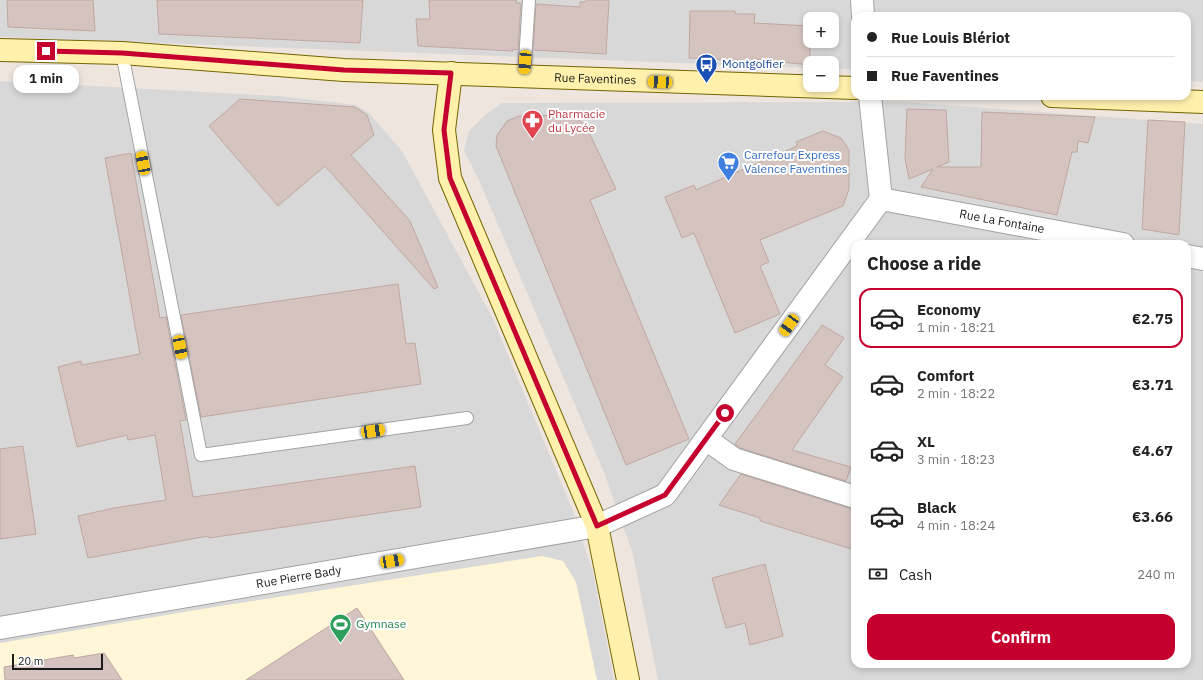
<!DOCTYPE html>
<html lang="en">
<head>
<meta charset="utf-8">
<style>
  body { margin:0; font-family:"IBM Plex Sans",sans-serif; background:#f2f2f2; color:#222; height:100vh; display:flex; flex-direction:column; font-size:15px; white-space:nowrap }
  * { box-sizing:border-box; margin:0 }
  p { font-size:13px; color:#767676 }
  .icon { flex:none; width:22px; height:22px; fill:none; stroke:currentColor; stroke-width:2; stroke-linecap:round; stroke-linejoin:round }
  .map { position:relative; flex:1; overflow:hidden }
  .side { position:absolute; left:851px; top:240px; width:340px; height:428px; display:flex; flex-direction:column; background:#fff; border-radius:12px; box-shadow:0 2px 6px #0003 }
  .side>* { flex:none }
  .top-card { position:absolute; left:851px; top:12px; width:340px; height:88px; border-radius:12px; box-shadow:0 2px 6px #0003; display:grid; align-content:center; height:88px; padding:0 16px; background:#fff }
  .buttons { position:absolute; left:803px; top:12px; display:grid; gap:8px }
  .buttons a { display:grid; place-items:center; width:36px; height:36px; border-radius:8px; background:#fff; box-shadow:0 2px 6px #0003; font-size:20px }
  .scale { position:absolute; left:12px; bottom:10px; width:91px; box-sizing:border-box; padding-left:4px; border:2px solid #1b1b1b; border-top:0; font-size:11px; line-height:14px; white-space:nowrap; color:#1b1b1b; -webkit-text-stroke:3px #fff; paint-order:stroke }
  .end { position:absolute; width:18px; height:18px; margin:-9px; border:5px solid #c6002e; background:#fff; box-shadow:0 0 0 2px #fff }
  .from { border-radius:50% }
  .bubble { position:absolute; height:28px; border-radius:12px; background:#fff; box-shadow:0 2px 6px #0003; font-size:13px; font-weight:700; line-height:28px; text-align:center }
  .car { position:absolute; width:12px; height:24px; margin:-12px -6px; border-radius:5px; box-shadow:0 0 3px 1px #0007; background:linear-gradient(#f5c518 24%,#345 0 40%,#f5c518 0 76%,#345 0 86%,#f5c518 0) }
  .top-card b { display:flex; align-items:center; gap:14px; height:38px; font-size:15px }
  .top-card b+b { border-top:1px solid #e0e0e0 }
  .top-card i { width:10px; height:10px; background:#222 }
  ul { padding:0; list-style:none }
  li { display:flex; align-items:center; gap:12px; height:60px; margin:0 8px 6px; padding:0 8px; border:2px solid transparent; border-radius:12px }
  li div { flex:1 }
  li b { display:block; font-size:15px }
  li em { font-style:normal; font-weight:700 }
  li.active { border-color:#c6002e }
  li>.icon { width:36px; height:36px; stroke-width:1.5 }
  h2 { padding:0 16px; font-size:18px; line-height:48px }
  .pay { display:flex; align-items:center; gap:10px; height:44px; padding:0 16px; font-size:15px }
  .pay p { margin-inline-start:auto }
  .primary-button { display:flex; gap:8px; margin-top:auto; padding:8px 16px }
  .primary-button a { flex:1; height:46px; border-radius:12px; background:#c6002e; color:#fff; font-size:16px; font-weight:700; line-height:46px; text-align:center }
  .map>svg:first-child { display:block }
  .residential { fill:#d9d8d8; fill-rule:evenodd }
  .education { fill:#fff6d7 }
  .building { fill:#d5c3bf; stroke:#c0a7a0 }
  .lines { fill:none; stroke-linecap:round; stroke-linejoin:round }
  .lane-casing { stroke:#a2a2a2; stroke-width:14 }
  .street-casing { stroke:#a2a2a2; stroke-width:24 }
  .secondary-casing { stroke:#746500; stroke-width:24 }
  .lane { stroke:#fff; stroke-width:12 }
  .street { stroke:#fff; stroke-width:22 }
  .secondary { stroke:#fff0ac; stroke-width:22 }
  .route { stroke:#c6002e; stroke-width:5 }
  .labels { text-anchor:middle; stroke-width:4; stroke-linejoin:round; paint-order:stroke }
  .transit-label { font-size:12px; fill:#164399; stroke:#fff; text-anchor:start }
  .street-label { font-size:12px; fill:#1b1b1b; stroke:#fff }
  .health-label { font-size:12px; fill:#be3a42; stroke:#fff; text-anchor:start }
  .shop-label { font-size:12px; fill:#366cbe; stroke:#fff; text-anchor:start }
  .leisure-label { font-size:12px; fill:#27864d; stroke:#fff; text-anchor:start }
</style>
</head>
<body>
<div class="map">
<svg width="1203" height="680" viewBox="0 0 1203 680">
  <rect width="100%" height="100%" fill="#eee5df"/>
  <!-- residential -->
  <g class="residential">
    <path d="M 0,0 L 1203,0 L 1203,82 L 1187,81 L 1187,16 L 855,16 L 855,69 L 832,69 L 832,63 L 810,63 L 810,68 L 0,37 ZM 810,19 L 832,19 L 832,41 L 810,41 Z"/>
    <path d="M 0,81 L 279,96 L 356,105 L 369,113 L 402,151 L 492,317 L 573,511 L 593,573 L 614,680 L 0,680 Z"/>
    <path d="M 906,102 L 1203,124 L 1203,680 L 658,680 L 633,554 L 605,475 L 478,178 L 464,151 L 469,131 L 485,115 L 502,103 ZM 855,244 L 1187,244 L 1187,664 L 855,664 Z"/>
  </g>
  <!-- education -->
  <path class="education" d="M 542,556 L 563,561 L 576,582 L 597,680 L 0,680 L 0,643 L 214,607 Z"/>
  <!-- building -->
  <g class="building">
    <path d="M 7,0 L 93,0 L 95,31 L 8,27 Z"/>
    <path d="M 157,0 L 363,0 L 360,43 L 159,34 Z"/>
    <path d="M 429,0 L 516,0 L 516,3 L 521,3 L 518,50 L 513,49 L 513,51 L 418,46 L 416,19 L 430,19 Z"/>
    <path d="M 586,0 L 609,0 L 606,54 L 533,50 L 536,4 L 580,7 L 580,2 L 585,2 Z"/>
    <path d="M 690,11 L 735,11 L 736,14 L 755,14 L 754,23 L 810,26 L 810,65 L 753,59 L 753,61 L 689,58 Z"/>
    <path d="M 240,99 L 355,107 L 367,115 L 374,135 L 351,155 L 410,221 L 438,287 L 434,289 L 325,166 L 278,206 L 209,126 Z"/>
    <path d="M 907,109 L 946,110 L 949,162 L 937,167 L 981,167 L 982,112 L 1095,117 L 1088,143 L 1078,141 L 1077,152 L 1072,152 L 1057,215 L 921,187 L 933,169 L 909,179 L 905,159 Z"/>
    <path d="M 536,115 L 573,117 L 585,124 L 616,189 L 590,200 L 689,439 L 626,465 L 496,146 L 497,135 L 507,121 L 519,116 Z"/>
    <path d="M 1148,120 L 1185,122 L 1179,235 L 1142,229 Z"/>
    <path d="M 823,131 L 841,138 L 849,150 L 849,189 L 843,206 L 760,240 L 769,262 L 760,266 L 780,314 L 735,333 L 694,233 L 682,238 L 665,197 L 694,185 L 696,190 L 797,146 L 796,142 Z"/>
    <path d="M 131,153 L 160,318 L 166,317 L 186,420 L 180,421 L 193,497 L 415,466 L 421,507 L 209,538 L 208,536 L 88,558 L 78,516 L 114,508 L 166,500 L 155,435 L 128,440 L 127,435 L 77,447 L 58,367 L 81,361 L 82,365 L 140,354 L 105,158 Z"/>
    <path d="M 398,284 L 406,344 L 415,343 L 421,384 L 201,417 L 181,315 Z"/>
    <path d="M 822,325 L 844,338 L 825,365 L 843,377 L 792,450 L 851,467 L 846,481 L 740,448 L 735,444 Z"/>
    <path d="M 23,446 L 36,534 L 0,539 L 0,449 Z"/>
    <path d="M 741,474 L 855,510 L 855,550 L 760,521 L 760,518 L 719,505 Z"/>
    <path d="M 765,564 L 783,636 L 750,645 L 745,623 L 726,628 L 712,578 Z"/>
    <path d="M 357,608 L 404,680 L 246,680 Z"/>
    <path d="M 104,653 L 122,680 L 5,680 L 4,667 L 73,655 L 74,658 Z"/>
  </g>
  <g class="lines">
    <defs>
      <g id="lane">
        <path d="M 122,53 L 201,455 L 467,418"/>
        <path d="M 524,76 L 529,0"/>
      </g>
      <g id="street">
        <path d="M 862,0 L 863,16"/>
        <path id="s1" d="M 881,199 L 1123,244"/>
        <path d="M 1187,256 L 1203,259"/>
        <path d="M 706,439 L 734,459 L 855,497"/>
        <path id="s2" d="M 0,628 L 597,526 L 665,495 L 881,199 L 870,96"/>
      </g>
      <g id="secondary">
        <path id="s3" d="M 0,50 L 122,53 L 344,70 L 855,88"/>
        <path d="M 451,73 L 444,130 L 450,178 L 597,526 L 628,680"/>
        <path d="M 1052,96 L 1203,102"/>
      </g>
    </defs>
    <!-- lane casing -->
    <use href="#lane" class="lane-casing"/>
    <!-- street casing -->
    <use href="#street" class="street-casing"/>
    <!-- secondary casing -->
    <use href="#secondary" class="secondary-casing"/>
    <!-- lane -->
    <use href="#lane" class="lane"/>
    <!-- street -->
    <use href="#street" class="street"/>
    <!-- secondary -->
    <use href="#secondary" class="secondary"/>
  </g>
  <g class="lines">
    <!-- route -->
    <path class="route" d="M 46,51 L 122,53 L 344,70 L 451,73 L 444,130 L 450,178 L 597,526 L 665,495 L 725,413"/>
  </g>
  <!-- icons -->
  <defs>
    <symbol id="bus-pin" viewBox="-11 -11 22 30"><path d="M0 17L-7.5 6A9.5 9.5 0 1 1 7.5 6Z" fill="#1a4fb4" stroke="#fff"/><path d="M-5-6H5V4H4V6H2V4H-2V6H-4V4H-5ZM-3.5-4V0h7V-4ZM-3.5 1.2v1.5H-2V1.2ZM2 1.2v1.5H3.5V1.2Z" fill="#fff"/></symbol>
    <symbol id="pharmacy-pin" viewBox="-11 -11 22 30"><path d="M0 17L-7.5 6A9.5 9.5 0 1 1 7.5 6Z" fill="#e0444e" stroke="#fff"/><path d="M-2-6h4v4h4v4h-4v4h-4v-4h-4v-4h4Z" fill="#fff"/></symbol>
    <symbol id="supermarket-pin" viewBox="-11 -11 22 30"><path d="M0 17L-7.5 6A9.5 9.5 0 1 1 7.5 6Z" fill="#3f7fe0" stroke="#fff"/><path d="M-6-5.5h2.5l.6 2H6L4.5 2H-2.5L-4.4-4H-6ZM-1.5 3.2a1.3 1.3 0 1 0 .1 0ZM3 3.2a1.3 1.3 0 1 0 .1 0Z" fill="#fff"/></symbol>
    <symbol id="stadium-pin" viewBox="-11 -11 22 30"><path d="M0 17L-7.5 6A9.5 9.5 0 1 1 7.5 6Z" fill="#2e9e5b" stroke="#fff"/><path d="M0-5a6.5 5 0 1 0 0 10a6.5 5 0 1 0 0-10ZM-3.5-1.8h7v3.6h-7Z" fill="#fff"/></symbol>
  </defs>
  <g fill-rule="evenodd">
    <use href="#bus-pin" x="694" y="52" width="25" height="34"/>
    <use href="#pharmacy-pin" x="520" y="108" width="25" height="34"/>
    <use href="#supermarket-pin" x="716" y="150" width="25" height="34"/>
    <use href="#stadium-pin" x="328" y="612" width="25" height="34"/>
  </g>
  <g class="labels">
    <!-- transit labels -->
    <g class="transit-label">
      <text x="722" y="68">Montgolfier</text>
    </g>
    <!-- street labels -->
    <g class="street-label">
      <text dy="4" stroke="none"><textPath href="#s3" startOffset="596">Rue Faventines</textPath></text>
      <text dy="4" stroke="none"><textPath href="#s1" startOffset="123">Rue La Fontaine</textPath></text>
      <text dy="4" stroke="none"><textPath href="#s2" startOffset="303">Rue Pierre Bady</textPath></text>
    </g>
    <!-- health labels -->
    <g class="health-label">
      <text x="548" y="118">Pharmacie<tspan x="548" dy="14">du Lycée</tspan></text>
    </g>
    <!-- shop labels -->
    <g class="shop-label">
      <text x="744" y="159">Carrefour Express<tspan x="744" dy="14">Valence Faventines</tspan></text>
    </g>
    <!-- leisure labels -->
    <g class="leisure-label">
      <text x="356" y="628">Gymnase</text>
    </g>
  </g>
</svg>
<div class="buttons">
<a>+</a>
<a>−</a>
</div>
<div class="scale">20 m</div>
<i class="end from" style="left:725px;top:413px"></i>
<i class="end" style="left:46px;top:51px"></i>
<div class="bubble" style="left:13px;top:65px;width:66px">1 min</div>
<i class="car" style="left:525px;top:62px;rotate:184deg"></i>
<i class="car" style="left:660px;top:82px;rotate:273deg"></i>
<i class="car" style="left:143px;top:163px;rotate:349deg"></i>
<i class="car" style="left:789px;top:325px;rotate:216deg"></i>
<i class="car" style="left:180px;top:347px;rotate:169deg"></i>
<i class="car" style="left:373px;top:431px;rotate:82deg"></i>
<i class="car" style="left:392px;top:561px;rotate:80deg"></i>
<div class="top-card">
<b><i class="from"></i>Rue Louis Blériot</b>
<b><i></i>Rue Faventines</b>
</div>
<section class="side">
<h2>Choose a ride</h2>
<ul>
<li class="active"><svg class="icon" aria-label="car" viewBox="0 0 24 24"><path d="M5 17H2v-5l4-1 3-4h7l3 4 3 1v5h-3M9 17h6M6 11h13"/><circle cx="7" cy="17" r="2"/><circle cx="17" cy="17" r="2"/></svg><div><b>Economy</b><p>1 min · 18:21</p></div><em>€2.75</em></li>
<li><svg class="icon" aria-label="car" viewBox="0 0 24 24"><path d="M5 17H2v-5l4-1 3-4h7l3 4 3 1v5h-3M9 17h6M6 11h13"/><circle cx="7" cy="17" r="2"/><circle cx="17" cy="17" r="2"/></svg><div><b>Comfort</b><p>2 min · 18:22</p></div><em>€3.71</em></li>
<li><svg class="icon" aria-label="car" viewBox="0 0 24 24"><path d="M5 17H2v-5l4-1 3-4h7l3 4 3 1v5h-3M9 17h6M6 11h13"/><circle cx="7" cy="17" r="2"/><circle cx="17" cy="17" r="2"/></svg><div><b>XL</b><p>3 min · 18:23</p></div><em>€4.67</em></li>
<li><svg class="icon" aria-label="car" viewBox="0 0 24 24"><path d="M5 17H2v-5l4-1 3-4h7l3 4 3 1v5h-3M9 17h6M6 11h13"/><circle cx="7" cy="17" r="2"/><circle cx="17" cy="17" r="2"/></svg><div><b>Black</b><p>4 min · 18:24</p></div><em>€3.66</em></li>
</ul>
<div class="pay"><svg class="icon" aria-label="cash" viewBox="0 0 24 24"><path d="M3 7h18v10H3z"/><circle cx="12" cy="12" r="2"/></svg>Cash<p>240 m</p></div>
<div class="primary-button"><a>Confirm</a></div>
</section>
</div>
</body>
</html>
